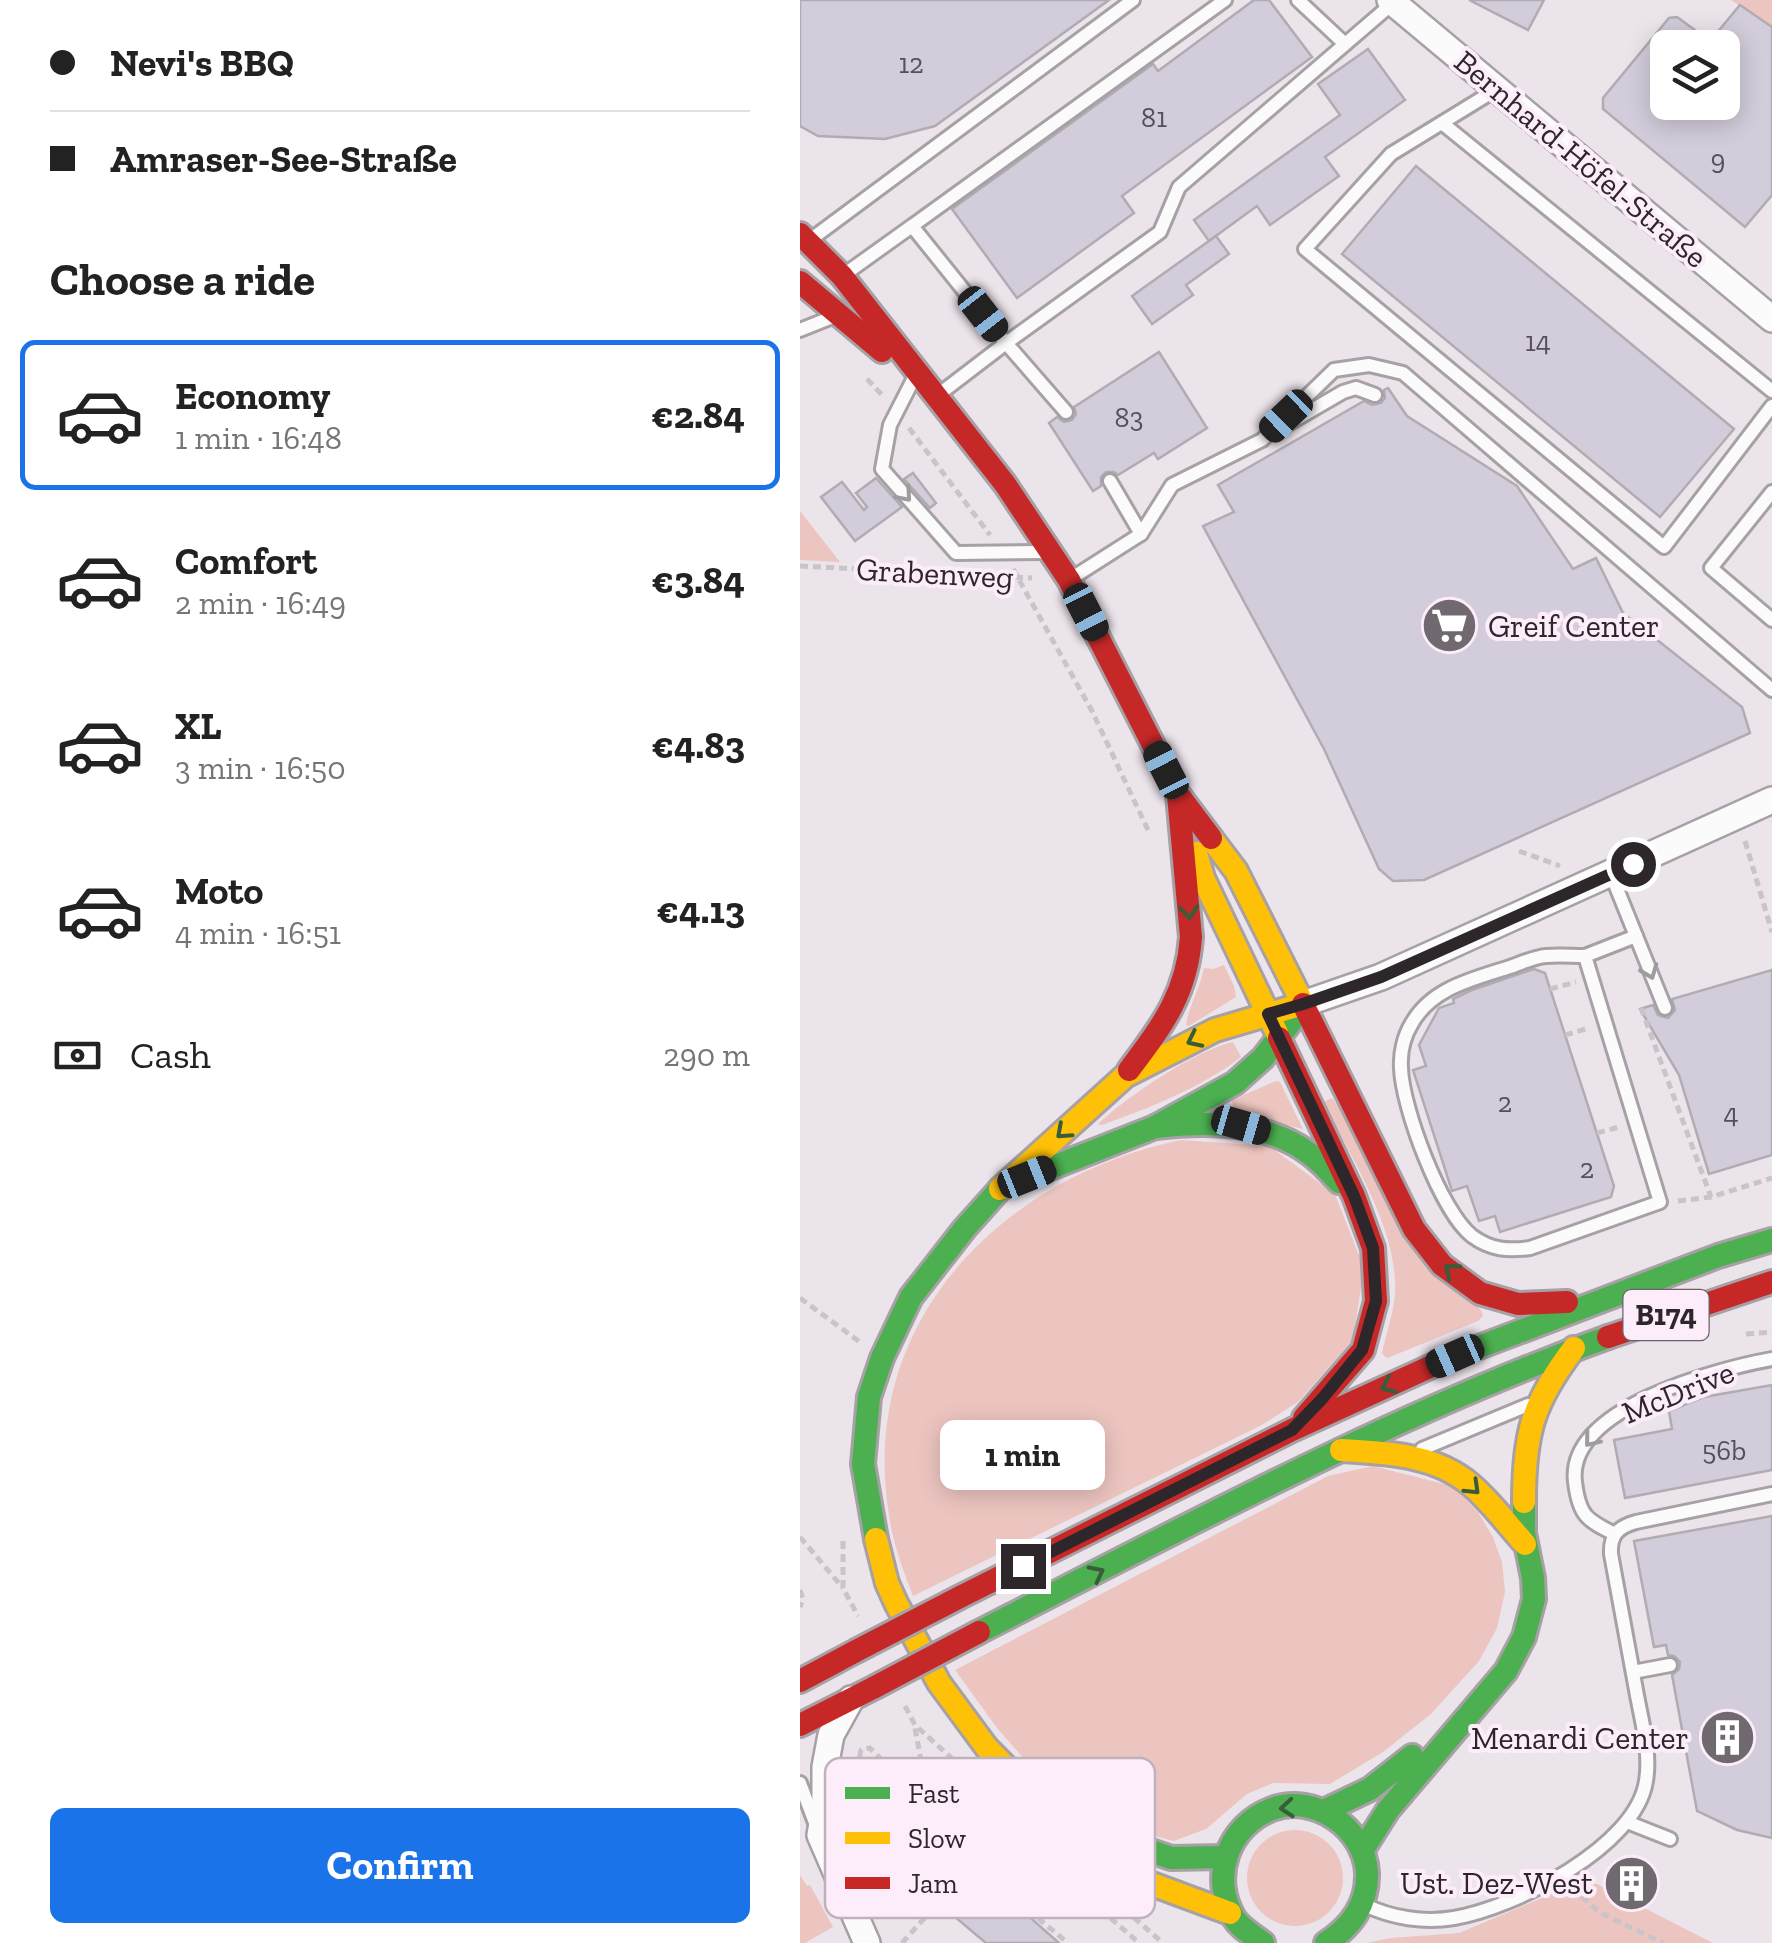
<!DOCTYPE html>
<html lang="en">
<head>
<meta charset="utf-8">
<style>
  body { margin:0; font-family:"Zilla Slab",serif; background:#f6f6f6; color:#222; height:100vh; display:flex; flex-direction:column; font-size:38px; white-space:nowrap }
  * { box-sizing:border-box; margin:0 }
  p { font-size:32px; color:#767676 }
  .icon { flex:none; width:55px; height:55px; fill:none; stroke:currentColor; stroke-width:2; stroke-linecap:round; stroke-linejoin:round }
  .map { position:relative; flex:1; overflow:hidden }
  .drawer { display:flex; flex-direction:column; background:#fff; width:800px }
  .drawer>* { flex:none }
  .top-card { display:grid; align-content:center; height:220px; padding:0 50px; background:#fff }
  .controls { position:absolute; left:850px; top:30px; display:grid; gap:20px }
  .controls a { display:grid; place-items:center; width:90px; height:90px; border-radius:15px; background:#fff; box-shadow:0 5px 25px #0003; font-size:50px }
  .end { position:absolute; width:45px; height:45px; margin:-22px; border:12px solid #2d272c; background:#fff; box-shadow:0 0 0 5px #fff }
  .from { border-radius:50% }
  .bubble { position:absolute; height:70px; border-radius:15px; background:#fff; box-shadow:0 5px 25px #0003; font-size:32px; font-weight:700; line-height:70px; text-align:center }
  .car { position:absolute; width:30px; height:60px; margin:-30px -15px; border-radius:12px; box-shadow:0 0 8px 2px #0007; background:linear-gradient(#222 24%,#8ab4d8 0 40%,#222 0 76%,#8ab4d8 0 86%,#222 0) }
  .top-card b { display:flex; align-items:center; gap:35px; height:95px; font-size:38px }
  .top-card b+b { border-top:2px solid #e0e0e0 }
  .top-card i { width:25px; height:25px; background:#222 }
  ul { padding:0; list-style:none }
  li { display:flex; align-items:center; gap:30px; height:150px; margin:0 20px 15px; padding:0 30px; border:5px solid transparent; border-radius:15px }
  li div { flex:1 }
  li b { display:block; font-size:38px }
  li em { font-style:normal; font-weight:700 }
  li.on { border-color:#1a73e8 }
  li>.icon { width:90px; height:90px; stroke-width:1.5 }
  h2 { padding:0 50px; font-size:45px; line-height:120px }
  .pay { display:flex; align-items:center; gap:25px; height:110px; padding:0 50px; font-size:38px }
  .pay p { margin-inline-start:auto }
  .button { display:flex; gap:20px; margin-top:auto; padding:20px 50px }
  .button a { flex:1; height:115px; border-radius:15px; background:#1a73e8; color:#fff; font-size:40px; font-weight:700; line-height:115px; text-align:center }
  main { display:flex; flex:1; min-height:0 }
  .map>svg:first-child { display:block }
  .green { fill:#edc5c0 }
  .building { fill:#d3ccda; stroke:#b1acb2; stroke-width:2.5; fill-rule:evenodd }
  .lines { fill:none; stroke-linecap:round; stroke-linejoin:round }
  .lane-casing { stroke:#a7a1a6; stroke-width:18 }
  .street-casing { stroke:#a7a1a6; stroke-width:30 }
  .fast-casing { stroke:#a7a1a6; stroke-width:28 }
  .slow-casing { stroke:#a7a1a6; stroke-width:28 }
  .jam-casing { stroke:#a7a1a6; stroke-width:28 }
  .path { stroke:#c8c4c8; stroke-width:5; stroke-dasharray:8 5; stroke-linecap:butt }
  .lane { stroke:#fcfbfc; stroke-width:12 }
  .street { stroke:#fcfbfc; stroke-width:25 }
  .fast { stroke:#4caf50; stroke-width:22 }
  .slow { stroke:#ffc107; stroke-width:22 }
  .jam { stroke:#c62828; stroke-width:22 }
  .jam-bridge-casing { stroke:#a7a1a6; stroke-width:28; stroke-linecap:butt }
  .jam-bridge { stroke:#c62828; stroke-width:22 }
  .oneway { stroke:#9f9c9e }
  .oneway2 { stroke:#395d3a }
  .route { stroke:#2d272c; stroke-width:12 }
  .labels { text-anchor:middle; stroke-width:8; stroke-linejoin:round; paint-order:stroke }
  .number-label { font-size:28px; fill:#565058 }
  .shield { fill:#fdedfb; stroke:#6b626a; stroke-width:2.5 }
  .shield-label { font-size:30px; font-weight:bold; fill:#2d272c }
  .street-label { font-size:32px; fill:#2d272c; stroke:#fdedfb }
  .poi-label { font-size:32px; fill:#2d272c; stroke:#fdedfb; text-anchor:end }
  .key { fill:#fdedfb; stroke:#bfb2bd; stroke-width:2.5 }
  .key-label { font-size:28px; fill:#2d272c }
</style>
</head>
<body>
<main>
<section class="drawer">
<div class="top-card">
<b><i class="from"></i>Nevi's BBQ</b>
<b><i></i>Amraser-See-Straße</b>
</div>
<h2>Choose a ride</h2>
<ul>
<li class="on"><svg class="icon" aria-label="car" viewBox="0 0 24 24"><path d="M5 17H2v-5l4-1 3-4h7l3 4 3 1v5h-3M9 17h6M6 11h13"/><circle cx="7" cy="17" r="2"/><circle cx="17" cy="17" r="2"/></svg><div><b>Economy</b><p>1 min · 16:48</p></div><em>€2.84</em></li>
<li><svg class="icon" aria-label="car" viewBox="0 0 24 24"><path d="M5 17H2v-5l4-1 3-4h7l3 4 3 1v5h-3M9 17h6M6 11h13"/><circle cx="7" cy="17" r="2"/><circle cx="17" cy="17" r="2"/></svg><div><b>Comfort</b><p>2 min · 16:49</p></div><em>€3.84</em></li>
<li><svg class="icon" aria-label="car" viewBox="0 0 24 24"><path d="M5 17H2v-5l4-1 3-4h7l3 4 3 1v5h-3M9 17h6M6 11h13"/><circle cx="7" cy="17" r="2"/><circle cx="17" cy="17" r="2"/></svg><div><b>XL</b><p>3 min · 16:50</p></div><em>€4.83</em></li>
<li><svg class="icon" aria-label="car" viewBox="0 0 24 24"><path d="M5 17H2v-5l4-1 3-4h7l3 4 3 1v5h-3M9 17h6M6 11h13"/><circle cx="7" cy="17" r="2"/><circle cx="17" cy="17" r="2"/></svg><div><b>Moto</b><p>4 min · 16:51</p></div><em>€4.13</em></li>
</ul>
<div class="pay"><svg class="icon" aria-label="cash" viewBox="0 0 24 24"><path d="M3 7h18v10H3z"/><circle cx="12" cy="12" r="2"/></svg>Cash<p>290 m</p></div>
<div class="button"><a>Confirm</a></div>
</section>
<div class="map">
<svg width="972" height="1943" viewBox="0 0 972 1943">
  <rect width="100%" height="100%" fill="#ece4eb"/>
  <!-- green -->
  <g class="green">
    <path d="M 931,0 L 972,0 L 972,27 Z"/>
    <path d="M 0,511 L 40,562 L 0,560 Z"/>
    <path d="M 424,965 L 434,986 L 436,997 L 389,1026 L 386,1025 C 389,1006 400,988 404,968 L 413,969 Z"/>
    <path d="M 433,1042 L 441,1057 C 401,1088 349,1108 302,1125 L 298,1124 C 326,1097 396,1050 433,1042 Z"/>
    <path d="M 476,1081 L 480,1082 L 503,1129 L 434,1114 L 432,1100 Z"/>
    <path d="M 532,1098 L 682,1312 L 683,1316 L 678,1321 L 590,1357 L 586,1358 L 582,1353 C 586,1333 594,1313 595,1292 C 598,1229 551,1158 523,1102 Z"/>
    <path d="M 381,1140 L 469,1146 L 535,1194 L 564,1268 L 553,1340 L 498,1402 L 460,1426 L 113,1596 C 103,1570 93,1544 89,1515 C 57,1322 202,1177 381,1140 Z"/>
    <path d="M 573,1466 L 652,1486 L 678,1512 L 693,1537 L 702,1562 L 705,1592 L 697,1628 L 679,1661 L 631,1714 L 583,1752 L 530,1784 L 473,1783 L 447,1794 L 406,1829 L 374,1841 L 314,1825 L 241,1778 L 197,1728 L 155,1670 L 528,1476 Z"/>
    <circle cx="495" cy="1878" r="48"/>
    <path d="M 0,1875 L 7,1886 L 10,1885 L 33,1927 L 5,1943 L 0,1943 Z"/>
    <path d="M 787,1879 L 913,1943 L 566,1943 L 591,1938 L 659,1933 Z"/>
  </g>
  <!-- building -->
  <g class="building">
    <path d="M 0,0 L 309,0 L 135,126 L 85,139 L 18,136 L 0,126 Z"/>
    <path d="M 454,0 L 469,0 L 512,57 L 322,196 L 334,213 L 217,298 L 152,209 L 353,64 L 358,71 Z"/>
    <path d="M 669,0 L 744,0 L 728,30 Z"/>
    <path d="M 940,5 L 972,27 L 972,195 L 945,227 L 803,109 L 803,98 L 869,18 L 877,17 L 910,41 ZM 868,48 L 922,48 L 922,102 L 868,102 Z"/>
    <path d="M 568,49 L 605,100 L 525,157 L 539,176 L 470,225 L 457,206 L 409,241 L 394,220 L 540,115 L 518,84 Z"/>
    <path d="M 616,166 L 934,429 L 860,517 L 542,254 Z"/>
    <path d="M 416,236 L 429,254 L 386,285 L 393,295 L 352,324 L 332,296 Z"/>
    <path d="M 359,352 L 407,428 L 358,459 L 354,453 L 318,475 L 314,472 L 306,472 L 301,477 L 301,486 L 293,491 L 249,423 L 257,417 L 264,422 L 272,420 L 276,414 L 274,407 Z"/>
    <path d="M 588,388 L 607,416 L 717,486 L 773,569 L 796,558 L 823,613 L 942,707 L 950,733 L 624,880 L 593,881 L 579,869 L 524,749 L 403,526 L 434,512 L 418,485 L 564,401 L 572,405 L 581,403 L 585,398 L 584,390 Z"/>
    <path d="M 113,473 L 136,503 L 130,508 L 104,479 Z"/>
    <path d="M 76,478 L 102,507 L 55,541 L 21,497 L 42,482 L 64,510 L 67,507 L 56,493 Z"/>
    <path d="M 734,969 L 745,973 L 814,1186 L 811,1197 L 700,1232 L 695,1216 L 679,1221 L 667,1186 L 652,1191 L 613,1070 L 626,1066 L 619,1045 L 639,1008 L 654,1003 L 653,999 L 672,990 Z"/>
    <path d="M 972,970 L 972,1155 L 909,1174 L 879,1075 L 840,1009 L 853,1005 L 858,1015 L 868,1018 L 875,1010 L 872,999 Z"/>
    <path d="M 972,1385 L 972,1470 L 825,1498 L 814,1440 L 872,1429 L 869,1411 L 904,1397 Z"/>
    <path d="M 972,1516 L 972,1838 L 937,1830 L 897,1811 L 872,1675 L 879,1669 L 880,1662 L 874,1656 L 868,1655 L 866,1645 L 854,1647 L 834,1541 Z"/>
    <path d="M 120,1826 L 216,1905 L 259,1943 L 186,1943 L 92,1864 Z"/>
  </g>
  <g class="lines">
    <defs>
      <g id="lane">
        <path d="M 425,0 L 112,226 L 206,343 L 360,232 L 379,187 L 593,3"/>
        <path d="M 498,0 L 545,44"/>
        <path d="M 697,89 L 591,154 L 505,249 L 864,547 L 972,406"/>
        <path d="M 642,123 L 972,391"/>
        <path d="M 10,240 L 333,0"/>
        <path d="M 45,274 L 112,226"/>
        <path d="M 0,330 L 35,316"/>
        <path d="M 114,378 L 90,425 L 82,469 L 156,553 L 244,552"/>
        <path d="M 138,395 L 206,343 L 266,412"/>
        <path d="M 481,428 L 543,392 L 556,388 L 575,395"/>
        <path d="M 310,481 L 341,534"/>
        <path d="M 972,492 L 911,568 L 972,620"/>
        <path d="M 272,578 L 341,534 L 372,485 L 462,440 L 534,370 L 569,365 L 603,373 L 972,690"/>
        <path d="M 811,874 L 865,1008"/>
        <path d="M 785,956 C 772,956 759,955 746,956 C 734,957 721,963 710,967 C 673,979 632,988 612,1023 C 604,1036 600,1053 601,1068 C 602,1107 641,1212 672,1236 C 691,1250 708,1251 730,1248 L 860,1202 L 785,956 L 836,936"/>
        <path d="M 622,1449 L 728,1405"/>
        <path d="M 815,1534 C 786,1520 779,1515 775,1482 C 766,1408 917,1369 972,1359"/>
        <path d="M 833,1672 L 870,1665"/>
        <path d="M 0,1783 L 17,1828"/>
        <path d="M 827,1822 L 870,1839"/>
        <path d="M 565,1905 C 592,1918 624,1923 654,1918 C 714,1908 836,1847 846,1781 C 851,1752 841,1719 836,1690 C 828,1645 819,1599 811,1554 C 810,1535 818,1527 836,1522 L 972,1494"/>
      </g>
      <g id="street">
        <path d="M 590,0 L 972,319"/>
        <path d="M 503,1004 L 581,977 L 972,800"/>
        <path d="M 51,1699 L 31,1735 L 25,1767 L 25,1805 L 20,1835 L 67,1943"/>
      </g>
      <g id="fast">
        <path d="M 355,1127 C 407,1121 466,1121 510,1154 C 521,1162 530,1172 539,1182"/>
        <path d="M 225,1178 L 355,1127 L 435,1083 L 463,1058 L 493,1019"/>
        <path d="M 645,1360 L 918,1256 L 972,1240"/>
        <path d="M 76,1539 L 63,1464 L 69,1397 L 82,1358 L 111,1297 L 165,1228 L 200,1189"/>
        <path d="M 179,1632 C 385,1527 590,1416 808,1337"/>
        <path d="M 524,1811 L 570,1789 L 612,1756"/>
        <path d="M 265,1821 L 371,1858 L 424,1857"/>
        <path d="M 562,1851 L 588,1810 L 706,1671 L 724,1637 L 734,1599 L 733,1578 L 724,1533 L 724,1502"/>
        <path d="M 463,1943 C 453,1935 440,1928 434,1918 C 410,1878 427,1826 472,1809 C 514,1793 565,1828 567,1873 C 568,1904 551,1927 526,1943"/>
      </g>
      <g id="slow">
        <path d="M 411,838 L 436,871 L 503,1004"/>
        <path d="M 396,853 L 403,878 L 477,1033"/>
        <path d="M 200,1189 L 325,1076 L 415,1030 L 503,1004"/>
        <path d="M 541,1450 C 586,1453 635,1454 671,1485 C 691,1502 707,1524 725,1544"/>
        <path d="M 724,1502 C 724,1434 732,1403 774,1348"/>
        <path d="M 76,1539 L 87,1583 L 96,1603 L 139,1683 L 187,1748 L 306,1867 L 430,1913"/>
      </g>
      <g id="jam">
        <path d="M 0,234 L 42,276 L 205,484 L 269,580 L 378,794 L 411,838"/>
        <path d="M 0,282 L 82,351"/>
        <path d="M 503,1004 L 614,1229 L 642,1265 L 680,1293 L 718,1304 L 767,1302"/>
        <path d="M 479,1038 L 554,1196 L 573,1248 L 576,1301 L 563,1350 L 504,1418"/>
        <path d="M 329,1070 C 362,1026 387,994 391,937 L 378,795"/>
        <path d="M 808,1337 L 972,1282"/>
        <path d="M 160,1597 L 492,1430 L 645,1360"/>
        <path d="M 0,1681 L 56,1651"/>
        <path d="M 0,1725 L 75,1687"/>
      </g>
    </defs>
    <!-- lane casing -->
    <use href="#lane" class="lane-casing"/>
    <!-- street casing -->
    <use href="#street" class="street-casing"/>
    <!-- fast casing -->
    <use href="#fast" class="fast-casing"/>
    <!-- slow casing -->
    <use href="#slow" class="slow-casing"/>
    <!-- jam casing -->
    <use href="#jam" class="jam-casing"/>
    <!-- path -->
    <g class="path">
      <path d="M 67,379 L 83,396"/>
      <path d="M 109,428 L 190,535"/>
      <path d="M 0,566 L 152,574"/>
      <path d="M 213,569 L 292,711 L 348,830"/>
      <path d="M 163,575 L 232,578"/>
      <path d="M 945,841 L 972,932"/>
      <path d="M 719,851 L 760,866"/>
      <path d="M 750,989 L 776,982"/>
      <path d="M 841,1008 L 911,1197"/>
      <path d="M 765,1035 L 786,1029"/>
      <path d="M 797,1133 L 819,1127"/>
      <path d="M 878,1201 L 911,1197 L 972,1178"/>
      <path d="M 0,1298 L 60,1342"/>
      <path d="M 946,1334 L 972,1332"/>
      <path d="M 0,1537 L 43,1588"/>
      <path d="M 43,1541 L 43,1588 L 58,1616"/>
      <path d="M 0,1590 L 3,1599 L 0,1607"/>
      <path d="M 105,1706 L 115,1725 L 157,1763"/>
      <path d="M 160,1766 L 157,1771 L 159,1783 L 182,1805 L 339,1943"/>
      <path d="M 53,1839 L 63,1838 L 59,1760 L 61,1750 L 70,1748 L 107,1785 L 117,1792 L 124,1790 L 125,1782 L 115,1728"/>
      <path d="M 168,1866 L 171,1863 L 268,1943"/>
      <path d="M 772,1888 L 799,1912 L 863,1943"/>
      <path d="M 324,1909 L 363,1943"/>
      <path d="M 102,1943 L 138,1903"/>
    </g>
    <!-- lane -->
    <use href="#lane" class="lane"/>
    <!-- street -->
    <use href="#street" class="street"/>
    <!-- fast -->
    <use href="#fast" class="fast"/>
    <!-- slow -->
    <use href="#slow" class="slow"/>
    <!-- jam -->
    <use href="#jam" class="jam"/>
    <defs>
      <g id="jam-bridge">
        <path d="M 56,1651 L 160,1597"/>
        <path d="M 75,1687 L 179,1632"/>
      </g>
    </defs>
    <!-- jam-bridge casing -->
    <use href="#jam-bridge" class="jam-bridge-casing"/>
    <!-- jam-bridge -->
    <use href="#jam-bridge" class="jam-bridge"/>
  </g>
  <!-- one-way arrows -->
  <defs><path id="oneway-chevron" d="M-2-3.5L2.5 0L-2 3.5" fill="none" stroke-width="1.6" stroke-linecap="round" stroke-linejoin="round" transform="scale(2.5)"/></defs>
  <g class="oneway">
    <use href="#oneway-chevron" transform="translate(105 495) rotate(49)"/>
    <use href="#oneway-chevron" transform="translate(850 972) rotate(69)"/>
    <use href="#oneway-chevron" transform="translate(791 1440) rotate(129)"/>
  </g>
  <g class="oneway2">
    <use href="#oneway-chevron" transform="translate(389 912) rotate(85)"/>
    <use href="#oneway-chevron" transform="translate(394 1040) rotate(154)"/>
    <use href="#oneway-chevron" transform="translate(263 1132) rotate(138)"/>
    <use href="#oneway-chevron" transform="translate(651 1270) rotate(-140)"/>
    <use href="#oneway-chevron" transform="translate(588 1386) rotate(156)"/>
    <use href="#oneway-chevron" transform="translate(673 1488) rotate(44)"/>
    <use href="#oneway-chevron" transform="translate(297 1573) rotate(-27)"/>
    <use href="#oneway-chevron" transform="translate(487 1808) rotate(175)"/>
  </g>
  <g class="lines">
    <!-- route -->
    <path class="route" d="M 223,1566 L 492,1430 L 522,1399 L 562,1350 L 576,1301 L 573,1248 L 554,1196 L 468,1014 L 503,1004 L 581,977 L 833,864"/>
  </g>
  <!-- icons -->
  <defs>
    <symbol id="supermarket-disc" viewBox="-11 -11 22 22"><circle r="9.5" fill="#70696f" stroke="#fdedfb"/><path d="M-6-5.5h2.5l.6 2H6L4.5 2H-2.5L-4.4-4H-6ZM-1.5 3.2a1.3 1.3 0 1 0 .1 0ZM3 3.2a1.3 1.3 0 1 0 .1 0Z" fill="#fff"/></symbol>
    <symbol id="building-disc" viewBox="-11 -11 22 22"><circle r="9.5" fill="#70696f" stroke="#fdedfb"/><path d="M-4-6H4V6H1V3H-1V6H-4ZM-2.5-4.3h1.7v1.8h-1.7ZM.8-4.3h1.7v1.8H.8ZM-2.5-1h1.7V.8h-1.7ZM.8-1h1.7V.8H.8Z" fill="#fff"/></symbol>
  </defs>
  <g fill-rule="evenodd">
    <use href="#supermarket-disc" x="618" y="594" width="63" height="63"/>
    <use href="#building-disc" x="896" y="1706" width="63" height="63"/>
    <use href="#building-disc" x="800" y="1852" width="63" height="63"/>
  </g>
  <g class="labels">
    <!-- number labels -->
    <g class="number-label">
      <text x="111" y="73">12</text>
      <text x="354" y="127">81</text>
      <text x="918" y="169">9</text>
      <text x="738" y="351">14</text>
      <text x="329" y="427">83</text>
      <text x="705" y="1112">2</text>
      <text x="931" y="1123">4</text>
      <text x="787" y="1178">2</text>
      <text x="924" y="1460">56b</text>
    </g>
    <!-- shield labels -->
    <rect class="shield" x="823.5" y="1290" width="85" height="50" rx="8"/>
    <g class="shield-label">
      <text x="866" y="1325">B174</text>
    </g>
    <!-- street labels -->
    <g class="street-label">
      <text transform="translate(781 159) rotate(40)" y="11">Bernhard-Höfel-Straße</text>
      <text transform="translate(135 573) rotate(3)" y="11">Grabenweg</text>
      <text transform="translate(878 1392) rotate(-22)" y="11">McDrive</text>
    </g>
    <!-- poi labels -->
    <g class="poi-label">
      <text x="688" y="637" text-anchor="start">Greif Center</text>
      <text x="889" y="1749">Menardi Center</text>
      <text x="793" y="1894">Ust. Dez-West</text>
    </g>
  </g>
  <!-- legend -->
  <rect x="25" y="1758" width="330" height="160" rx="15" class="key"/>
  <rect x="45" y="1787" width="45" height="12" fill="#4caf50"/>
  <rect x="45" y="1832" width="45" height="12" fill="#ffc107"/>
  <rect x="45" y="1877" width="45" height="12" fill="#c62828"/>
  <g class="key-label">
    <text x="108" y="1803">Fast</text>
    <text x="108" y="1848">Slow</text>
    <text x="108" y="1893">Jam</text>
  </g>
</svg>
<div class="controls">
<a><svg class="icon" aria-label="layers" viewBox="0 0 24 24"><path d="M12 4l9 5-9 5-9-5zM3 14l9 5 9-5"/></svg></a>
</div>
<i class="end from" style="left:833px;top:864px"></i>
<i class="end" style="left:223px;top:1566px"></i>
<div class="bubble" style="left:140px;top:1420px;width:165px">1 min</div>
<i class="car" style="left:183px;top:314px;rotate:142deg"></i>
<i class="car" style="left:486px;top:416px;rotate:226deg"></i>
<i class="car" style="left:286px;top:612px;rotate:153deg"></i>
<i class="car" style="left:366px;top:770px;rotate:333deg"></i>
<i class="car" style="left:441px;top:1125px;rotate:106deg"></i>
<i class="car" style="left:227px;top:1177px;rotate:68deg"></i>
<i class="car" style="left:655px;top:1356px;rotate:246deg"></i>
</div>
</main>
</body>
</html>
